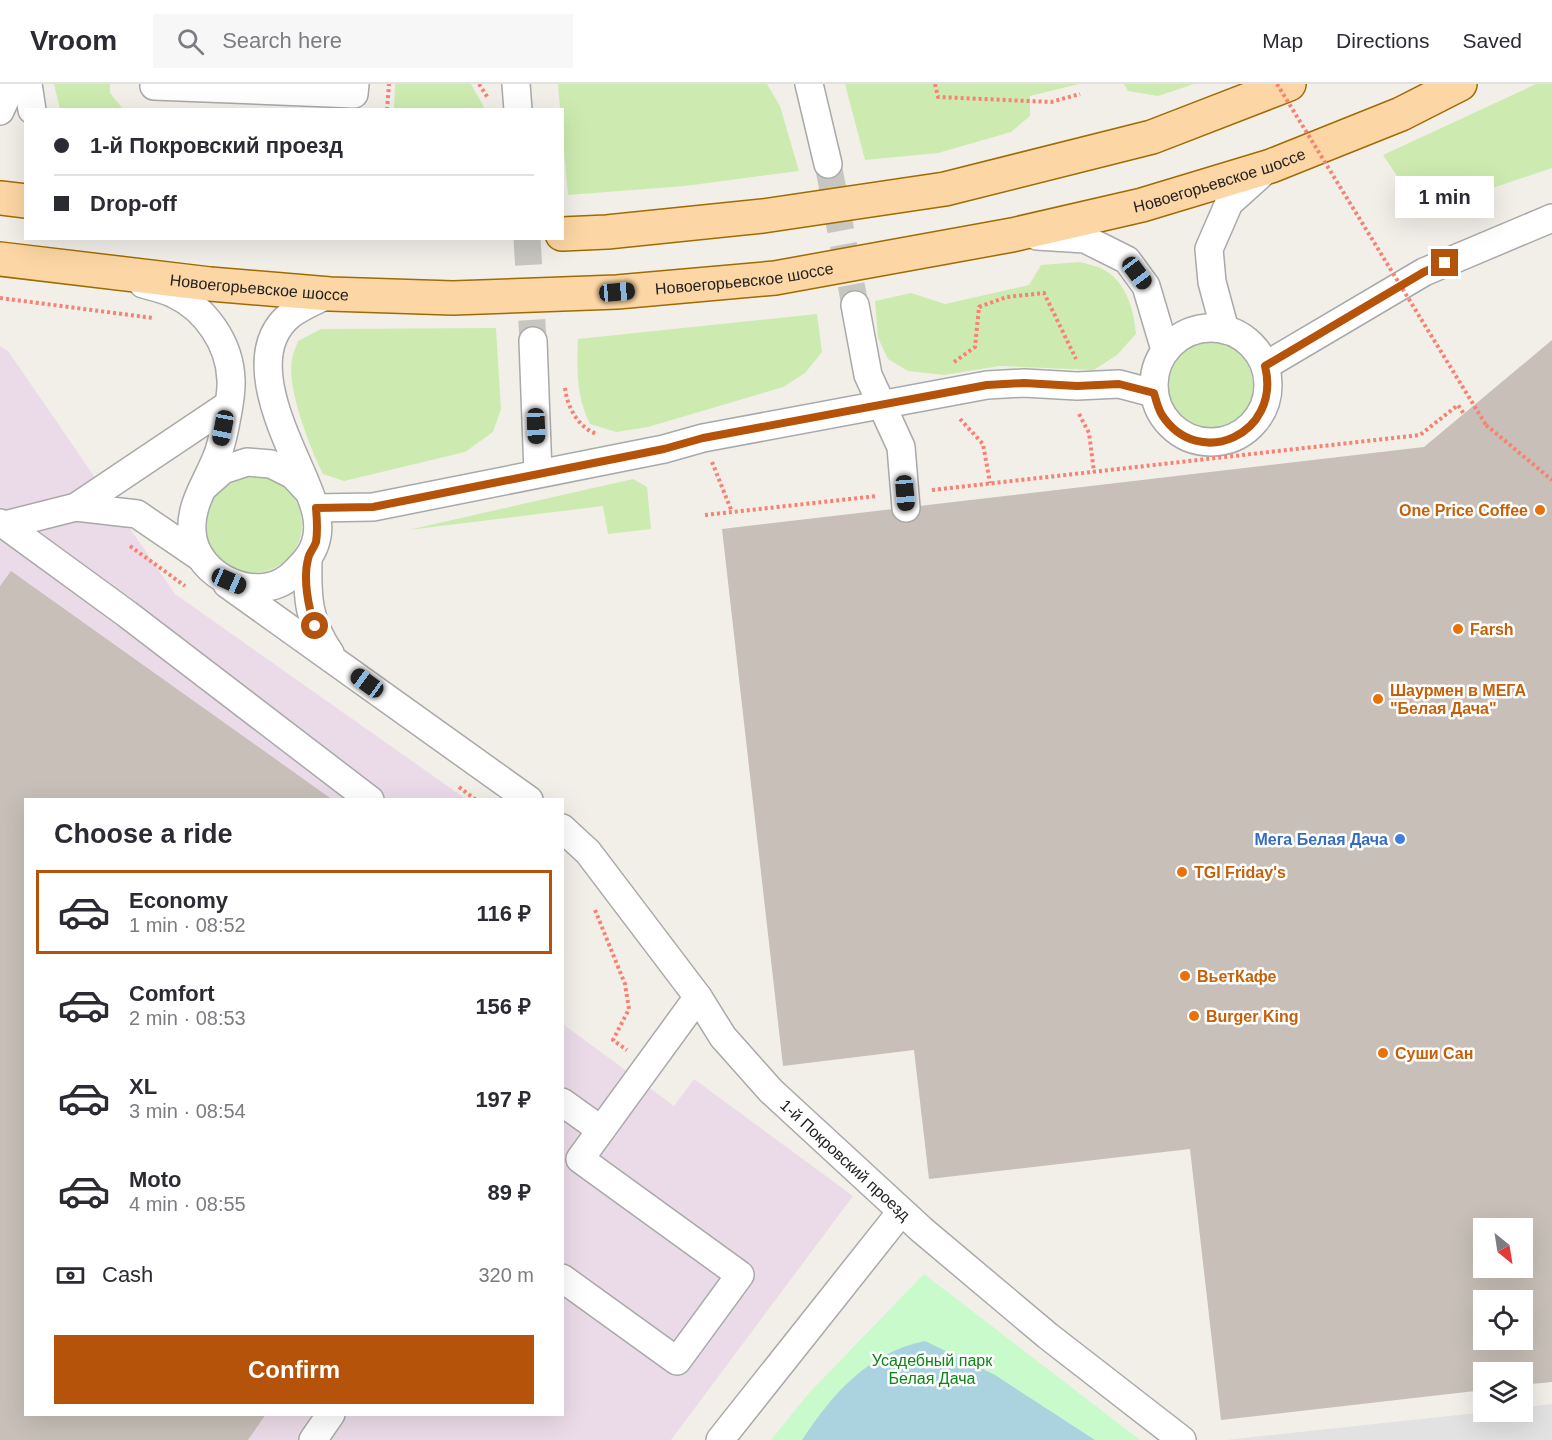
<!DOCTYPE html>
<html lang="en">
<head>
<meta charset="utf-8">
<style>
  body { margin:0; font-family:Arial,sans-serif; background:#f7f7f7; color:#2b2b33; height:100vh; display:flex; flex-direction:column; font-size:22px; white-space:nowrap }
  * { box-sizing:border-box; margin:0 }
  p { font-size:20px; color:#7c7c81 }
  .icon { flex:none; width:33px; height:33px; fill:none; stroke:currentColor; stroke-width:2; stroke-linecap:round; stroke-linejoin:round }
  .map { position:relative; flex:1; overflow:hidden }
  .side { position:absolute; left:24px; top:714px; width:540px; height:618px; display:flex; flex-direction:column; background:#fff; border-radius:0px; box-shadow:0 6px 24px #0002 }
  .side>* { flex:none }
  .banner { position:absolute; left:24px; top:24px; width:540px; height:132px; border-radius:0px; box-shadow:0 6px 24px #0002; display:grid; align-content:center; height:132px; padding:0 30px; background:#fff }
  .needle { width:39px; rotate:150deg }
  .controls { position:absolute; left:1473px; top:1134px; display:grid; gap:12px }
  .controls a { display:grid; place-items:center; width:60px; height:60px; border-radius:0px; background:#fff; box-shadow:0 6px 24px #0002; font-size:30px }
  .end { position:absolute; width:27px; height:27px; margin:-14px; border:8px solid #b45309; background:#fff; box-shadow:0 0 0 3px #fff }
  .from { border-radius:50% }
  .bubble { position:absolute; height:42px; border-radius:0px; background:#fff; box-shadow:0 6px 24px #0002; font-size:20px; font-weight:700; line-height:42px; text-align:center }
  .car { position:absolute; width:18px; height:36px; margin:-18px -9px; border-radius:8px; box-shadow:0 0 4px 2px #0007; background:linear-gradient(#222 24%,#8ab4d8 0 40%,#222 0 76%,#8ab4d8 0 86%,#222 0) }
  .banner b { display:flex; align-items:center; gap:21px; height:57px; font-size:22px }
  .banner b+b { border-top:2px solid #e1e1e2 }
  .banner i { width:15px; height:15px; background:#2b2b33 }
  ul { padding:0; list-style:none }
  li { display:flex; align-items:center; gap:18px; height:84px; margin:0 12px 9px; padding:0 18px; border:3px solid transparent; border-radius:0px }
  li div { flex:1 }
  li b { display:block; font-size:22px }
  li em { font-style:normal; font-weight:700 }
  li.active { border-color:#b45309 }
  li>.icon { width:54px; height:54px; stroke-width:1.5 }
  h2 { padding:0 30px; font-size:27px; line-height:72px }
  .pay { display:flex; align-items:center; gap:15px; height:66px; padding:0 30px; font-size:22px }
  .pay p { margin-inline-start:auto }
  .button { display:flex; gap:12px; margin-top:auto; padding:12px 30px }
  .button a { flex:1; height:69px; border-radius:0px; background:#b45309; color:#fff; font-size:24px; font-weight:700; line-height:69px; text-align:center }
  header { display:flex; align-items:center; gap:36px; box-sizing:border-box; height:84px; padding:0 30px; background:#fff; border-bottom:2px solid #e1e1e2 }
  header strong { font-size:28px }
  nav { display:flex; gap:33px; margin-inline-start:auto; font-size:21px }
  .search { width:420px; height:54px; background:#f7f7f7; display:flex; align-items:center; gap:15px; box-sizing:border-box; padding:0 21px; border-radius:0px; color:#7c7c81; font-size:22px }
  .map>svg:first-child { display:block }
  .industrial { fill:#ebdbe8 }
  .grass { fill:#cdebb0 }
  .park { fill:#c8facc }
  .parking { fill:#e2e2e2 }
  .water { fill:#aad3df }
  .building { fill:#c7bfb8; fill-rule:evenodd }
  .lines { fill:none; stroke-linecap:round; stroke-linejoin:round }
  .minor-tunnel { stroke:#c8c6c1; stroke-width:27; stroke-dasharray:27 14; stroke-linecap:butt }
  .minor-casing { stroke:#a9a9a9; stroke-width:30 }
  .major-casing { stroke:#a06b00; stroke-width:36 }
  .path { stroke:#fa8072; stroke-width:4; stroke-dasharray:3 3; stroke-linecap:butt }
  .minor { stroke:#fff; stroke-width:27 }
  .major { stroke:#fcd6a4; stroke-width:33 }
  .path-bridge { stroke:#fa8072; stroke-width:4; stroke-dasharray:3 3; stroke-linecap:butt }
  .route { stroke:#b45309; stroke-width:8 }
  .food-dot { fill:#e8710a; stroke:#fff; stroke-width:2 }
  .shop-dot { fill:#3f7fe0; stroke:#fff; stroke-width:2 }
  .labels { text-anchor:middle; stroke-width:5; stroke-linejoin:round; paint-order:stroke }
  .street-label { font-size:16px; fill:#222; stroke:#fff }
  .food-label { font-size:16px; font-weight:bold; fill:#c56008; stroke:#fff; text-anchor:start }
  .shop-label { font-size:16px; font-weight:bold; fill:#366cbe; stroke:#fff; text-anchor:end }
  .park-label { font-size:16px; fill:#0c8416; stroke:#fff }
</style>
</head>
<body>
<header>
<strong>Vroom</strong>
<div class="search"><svg class="icon" aria-label="search" viewBox="0 0 24 24"><circle cx="10" cy="10" r="6"/><path d="M15 15l6 6"/></svg>Search here</div>
<nav><a>Map</a><a>Directions</a><a>Saved</a></nav>
</header>
<div class="map">
<svg width="1552" height="1356" viewBox="0 0 1552 1356">
  <rect width="100%" height="100%" fill="#f2efe9"/>
  <!-- industrial -->
  <path class="industrial" d="M 0,262 L 8,267 L 175,510 L 466,715 L 26,716 L 26,1330 L 562,1330 L 563,940 L 674,1022 L 694,995 L 853,1112 L 671,1356 L 0,1356 Z"/>
  <!-- grass -->
  <g class="grass">
    <path d="M 54,0 L 110,0 L 110,9 L 123,25 L 60,25 Z"/>
    <path d="M 395,0 L 471,0 L 485,25 L 394,25 Z"/>
    <path d="M 558,0 L 767,0 L 780,22 L 799,87 L 685,102 L 568,111 L 563,56 L 562,26 L 560,25 Z"/>
    <path d="M 845,0 L 1079,0 L 1030,12 L 1030,32 L 1011,48 L 938,69 L 865,76 Z"/>
    <path d="M 1124,0 L 1194,0 L 1158,12 L 1128,7 Z"/>
    <path d="M 1536,0 L 1552,0 L 1552,84 L 1421,128 L 1383,71 Z"/>
    <path d="M 1079,178 C 1087,180 1099,182 1106,187 C 1127,200 1134,227 1136,250 L 1117,271 L 1094,286 L 1000,282 L 944,291 L 908,287 L 888,275 L 878,254 L 875,217 L 911,209 L 945,220 L 1029,201 L 1041,181 Z"/>
    <path d="M 817,230 L 822,268 L 805,289 L 783,303 L 648,343 L 616,348 L 590,340 C 576,313 577,285 578,255 Z"/>
    <path d="M 496,244 L 501,325 L 493,348 L 465,368 L 344,397 L 323,390 C 310,364 286,303 292,275 C 293,269 296,263 298,257 L 321,245 Z"/>
    <circle cx="1209" cy="301" r="44"/>
    <circle cx="253" cy="440" r="49"/>
    <path d="M 633,395 L 647,403 L 651,445 L 608,450 L 603,422 L 408,446 Z"/>
  </g>
  <!-- park -->
  <path class="park" d="M 924,1190 L 1140,1356 L 771,1356 L 809,1309 Z"/>
  <!-- parking -->
  <path class="parking" d="M 1552,1320 L 1552,1356 L 1226,1356 L 1486,1328 L 1522,1328 L 1523,1323 Z"/>
  <!-- water -->
  <path class="water" d="M 925,1257 L 995,1291 L 1095,1356 L 802,1356 C 832,1310 869,1268 925,1257 Z"/>
  <!-- building -->
  <g class="building">
    <path d="M 1552,256 L 1552,1298 L 1522,1301 L 1522,1288 L 1484,1288 L 1484,1306 L 1221,1336 L 1190,1065 L 929,1095 L 914,966 L 783,982 L 722,445 L 1424,363 ZM 1484,1144 L 1522,1144 L 1522,1184 L 1484,1184 ZM 1484,1216 L 1522,1216 L 1522,1256 L 1484,1256 Z"/>
    <path d="M 11,487 L 333,716 L 26,716 L 26,1330 L 266,1330 L 248,1356 L 0,1356 L 0,502 Z"/>
  </g>
  <g class="lines">
    <!-- minor-tunnel -->
    <g class="minor-tunnel">
      <path d="M 828,80 L 855,221"/>
      <path d="M 527,154 L 533,257"/>
    </g>
    <defs>
      <g id="minor">
        <path d="M 28,0 L 32,26"/>
        <path d="M 154,0 L 154,2 L 354,10 L 355,0"/>
        <path d="M 516,0 L 518,26"/>
        <path d="M 809,0 L 828,80"/>
        <path d="M 0,27 L 5,16 L 6,0"/>
        <path d="M 1037,152 L 1085,155 L 1127,176 L 1146,202 L 1165,266"/>
        <path d="M 143,200 C 153,203 164,205 174,210 C 206,225 230,260 231,296 C 232,312 224,350 219,367 C 210,394 190,418 192,447 C 194,494 261,523 294,489 C 303,480 311,472 315,460 C 323,437 312,415 304,395 C 285,350 242,270 290,231 C 302,222 316,216 330,210"/>
        <path d="M 855,221 L 868,291 L 901,363 L 906,424"/>
        <circle cx="1211" cy="301" r="57"/>
        <path d="M 1225,246 L 1212,198 L 1209,165 L 1229,119 L 1268,84"/>
        <path d="M 533,257 L 538,389"/>
        <path d="M 1265,282 L 1424,188 L 1552,134"/>
        <path d="M 205,402 L 223,386 L 247,378 L 271,380 L 293,391 L 307,406"/>
        <path d="M 76,423 L 137,430 L 200,473"/>
        <path d="M 316,424 L 373,423 L 664,365 L 703,354 L 987,301 L 1024,299 L 1077,302 L 1119,300 L 1153,309"/>
        <path d="M 0,439 L 5,441 L 76,423 L 228,321"/>
        <path d="M 5,441 L 127,530 L 370,716"/>
        <path d="M 308,475 C 307,513 308,537 330,569"/>
        <path d="M 227,500 L 529,716"/>
        <path id="s1" d="M 562,744 L 588,768 L 698,913 L 723,953 L 771,1007 L 922,1146 L 1048,1252 L 1182,1356"/>
        <path d="M 562,1018 L 601,1046"/>
        <path d="M 562,1194 L 677,1277 L 740,1191 L 580,1075 L 698,913"/>
        <path d="M 313,1356 L 331,1330"/>
        <path d="M 720,1356 L 901,1128"/>
      </g>
      <g id="major">
        <path d="M 0,114 L 26,117"/>
        <path d="M 562,150 L 607,148 L 763,132 L 945,105 L 1152,53 L 1289,0"/>
        <path id="s2" d="M 0,175 L 210,200 L 330,210 L 453,214 L 617,208 L 775,194 L 1012,151 L 1142,121 L 1271,82 L 1401,30 L 1460,0"/>
      </g>
    </defs>
    <!-- minor casing -->
    <use href="#minor" class="minor-casing"/>
    <!-- major casing -->
    <use href="#major" class="major-casing"/>
    <!-- path -->
    <g class="path">
      <path d="M 479,0 L 488,14"/>
      <path d="M 935,0 L 938,13 L 1051,18 L 1080,10"/>
      <path d="M 387,26 L 389,0"/>
      <path d="M 0,214 L 153,234"/>
      <path d="M 954,278 L 975,263 L 979,223 L 1007,213 L 1044,209 L 1076,275"/>
      <path d="M 565,304 C 567,322 578,344 597,350"/>
      <path d="M 1079,330 L 1089,349 L 1094,388"/>
      <path d="M 960,335 L 983,360 L 990,399"/>
      <path d="M 1486,341 L 1552,396"/>
      <path d="M 712,378 L 732,428"/>
      <path d="M 932,406 L 1420,351 L 1458,321 L 1464,330"/>
      <path d="M 705,431 L 877,412"/>
      <path d="M 130,462 L 185,502"/>
      <path d="M 459,703 L 476,716"/>
      <path d="M 595,826 L 625,900 L 629,925 L 613,956 L 627,966"/>
    </g>
    <!-- minor -->
    <use href="#minor" class="minor"/>
    <!-- major -->
    <use href="#major" class="major"/>
    <!-- path-bridge -->
    <path class="path-bridge" d="M 1277,0 L 1486,341"/>
  </g>
  <g class="lines">
    <!-- route -->
    <path class="route" d="M 315,542 C 308,523 303,494 308,475 C 309,469 314,464 316,458 C 318,446 317,436 316,424 L 373,423 L 664,365 L 703,354 L 987,301 L 1024,299 L 1077,302 L 1119,300 L 1154,309 C 1156,316 1158,325 1162,331 C 1198,387 1282,351 1265,282 L 1424,188 L 1445,179"/>
  </g>
  <!-- markers -->
  <g class="food-dot">
    <circle cx="1540" cy="426" r="6"/>
    <circle cx="1458" cy="545" r="6"/>
    <circle cx="1378" cy="615" r="6"/>
    <circle cx="1182" cy="788" r="6"/>
    <circle cx="1185" cy="892" r="6"/>
    <circle cx="1194" cy="932" r="6"/>
    <circle cx="1383" cy="969" r="6"/>
  </g>
  <circle class="shop-dot" cx="1400" cy="755" r="6"/>
  <g class="labels">
    <!-- street labels -->
    <g class="street-label">
      <text dy="6" stroke="none"><textPath href="#s2" startOffset="1233">Новоегорьевское шоссе</textPath></text>
      <text dy="6" stroke="none"><textPath href="#s2" startOffset="747">Новоегорьевское шоссе</textPath></text>
      <text dy="6" stroke="none"><textPath href="#s2" startOffset="261">Новоегорьевское шоссе</textPath></text>
      <text dy="6" stroke="none"><textPath href="#s1" startOffset="438">1-й Покровский проезд</textPath></text>
    </g>
    <!-- food labels -->
    <g class="food-label">
      <text x="1528" y="432" text-anchor="end">One Price Coffee</text>
      <text x="1470" y="551">Farsh</text>
      <text x="1390" y="612">Шаурмен в МЕГА<tspan x="1390" dy="18">"Белая Дача"</tspan></text>
      <text x="1194" y="794">TGI Friday's</text>
      <text x="1197" y="898">ВьетКафе</text>
      <text x="1206" y="938">Burger King</text>
      <text x="1395" y="975">Суши Сан</text>
    </g>
    <!-- shop labels -->
    <g class="shop-label">
      <text x="1388" y="761">Мега Белая Дача</text>
    </g>
    <!-- park labels -->
    <g class="park-label">
      <text x="932" y="1282">Усадебный парк<tspan x="932" dy="18">Белая Дача</tspan></text>
    </g>
  </g>
</svg>
<div class="controls">
<a><svg class="needle" viewBox="-14 -14 28 28"><path d="M0-13l5 13h-10z" fill="#e53935"/><path d="M0 13l5-13h-10z" fill="#7c7c81"/></svg></a>
<a><svg class="icon" aria-label="locate" viewBox="0 0 24 24"><circle cx="12" cy="12" r="6"/><path d="M12 2v4M12 18v4M2 12h4M18 12h4"/></svg></a>
<a><svg class="icon" aria-label="layers" viewBox="0 0 24 24"><path d="M12 4l9 5-9 5-9-5zM3 14l9 5 9-5"/></svg></a>
</div>
<i class="end from" style="left:315px;top:542px"></i>
<i class="end" style="left:1445px;top:179px"></i>
<div class="bubble" style="left:1395px;top:92px;width:99px">1 min</div>
<i class="car" style="left:1137px;top:189px;rotate:143deg"></i>
<i class="car" style="left:617px;top:208px;rotate:85deg"></i>
<i class="car" style="left:536px;top:342px;rotate:178deg"></i>
<i class="car" style="left:223px;top:344px;rotate:191deg"></i>
<i class="car" style="left:905px;top:409px;rotate:175deg"></i>
<i class="car" style="left:229px;top:497px;rotate:114deg"></i>
<i class="car" style="left:367px;top:599px;rotate:306deg"></i>
<div class="banner">
<b><i class="from"></i>1-й Покровский проезд</b>
<b><i></i>Drop-off</b>
</div>
<section class="side">
<h2>Choose a ride</h2>
<ul>
<li class="active"><svg class="icon" aria-label="car" viewBox="0 0 24 24"><path d="M5 17H2v-5l4-1 3-4h7l3 4 3 1v5h-3M9 17h6M6 11h13"/><circle cx="7" cy="17" r="2"/><circle cx="17" cy="17" r="2"/></svg><div><b>Economy</b><p>1 min · 08:52</p></div><em>116 ₽</em></li>
<li><svg class="icon" aria-label="car" viewBox="0 0 24 24"><path d="M5 17H2v-5l4-1 3-4h7l3 4 3 1v5h-3M9 17h6M6 11h13"/><circle cx="7" cy="17" r="2"/><circle cx="17" cy="17" r="2"/></svg><div><b>Comfort</b><p>2 min · 08:53</p></div><em>156 ₽</em></li>
<li><svg class="icon" aria-label="car" viewBox="0 0 24 24"><path d="M5 17H2v-5l4-1 3-4h7l3 4 3 1v5h-3M9 17h6M6 11h13"/><circle cx="7" cy="17" r="2"/><circle cx="17" cy="17" r="2"/></svg><div><b>XL</b><p>3 min · 08:54</p></div><em>197 ₽</em></li>
<li><svg class="icon" aria-label="car" viewBox="0 0 24 24"><path d="M5 17H2v-5l4-1 3-4h7l3 4 3 1v5h-3M9 17h6M6 11h13"/><circle cx="7" cy="17" r="2"/><circle cx="17" cy="17" r="2"/></svg><div><b>Moto</b><p>4 min · 08:55</p></div><em>89 ₽</em></li>
</ul>
<div class="pay"><svg class="icon" aria-label="cash" viewBox="0 0 24 24"><path d="M3 7h18v10H3z"/><circle cx="12" cy="12" r="2"/></svg>Cash<p>320 m</p></div>
<div class="button"><a>Confirm</a></div>
</section>
</div>
</body>
</html>
